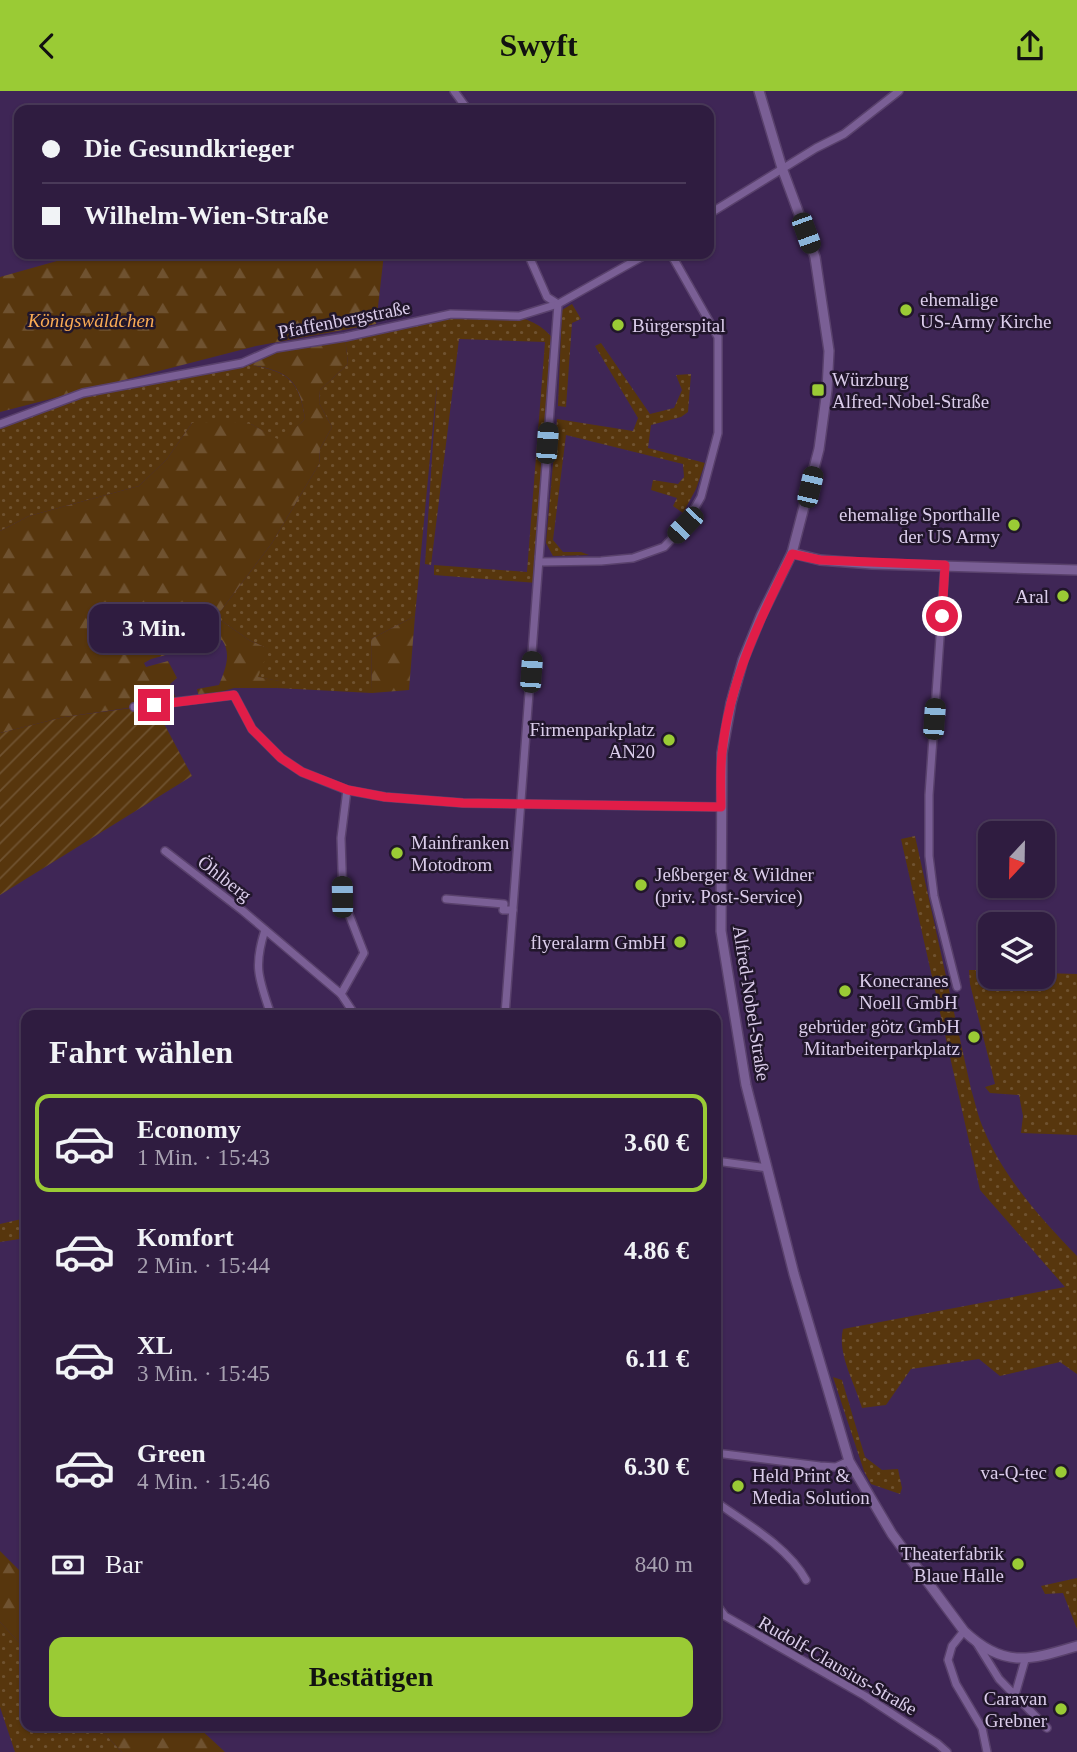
<!DOCTYPE html>
<html lang="de">
<head>
<meta charset="utf-8">
<style>
  body { margin:0; font-family:Georgia,serif; background:#372547; color:#f1f3f6; height:100vh; display:flex; flex-direction:column; font-size:26px; white-space:nowrap }
  * { box-sizing:border-box; margin:0 }
  p { font-size:23px; color:#a7a1b1 }
  .icon { flex:none; width:38px; height:38px; fill:none; stroke:currentColor; stroke-width:2; stroke-linecap:round; stroke-linejoin:round }
  .map { position:relative; flex:1; overflow:hidden }
  .details { position:absolute; left:21px; top:919px; width:700px; height:721px; display:flex; flex-direction:column; background:#2f1c40; border-radius:14px; box-shadow:0 2px 5px #0004,0 0 0 2px #4a3a59 }
  .details>* { flex:none }
  .banner { position:absolute; left:14px; top:14px; width:700px; height:154px; border-radius:14px; box-shadow:0 2px 5px #0004,0 0 0 2px #4a3a59; display:grid; align-content:center; height:154px; padding:0 28px; background:#2f1c40 }
  .needle { width:46px; rotate:202deg }
  .fabs { position:absolute; left:978px; top:730px; display:grid; gap:14px }
  .fabs a { display:grid; place-items:center; width:77px; height:77px; border-radius:14px; background:#2f1c40; box-shadow:0 2px 5px #0004,0 0 0 2px #4a3a59; font-size:35px }
  .end { position:absolute; width:32px; height:32px; margin:-16px; border:9px solid #e11d48; background:#fff; box-shadow:0 0 0 4px #fff }
  .from { border-radius:50% }
  .bubble { position:absolute; height:49px; border-radius:14px; background:#2f1c40; box-shadow:0 2px 5px #0004,0 0 0 2px #4a3a59; font-size:23px; font-weight:600; line-height:49px; text-align:center }
  .car { position:absolute; width:21px; height:42px; margin:-21px -10px; border-radius:9px; box-shadow:0 0 5px 2px #0007; background:linear-gradient(#222 24%,#8ab4d8 0 40%,#222 0 76%,#8ab4d8 0 86%,#222 0) }
  .banner b { display:flex; align-items:center; gap:24px; height:66px; font-size:26px }
  .banner b+b { border-top:2px solid #4a3a59 }
  .banner i { width:18px; height:18px; background:#f1f3f6 }
  ul { padding:0; list-style:none }
  li { display:flex; align-items:center; gap:21px; height:98px; margin:0 14px 10px; padding:0 14px; border:4px solid transparent; border-radius:14px }
  li div { flex:1 }
  li b { display:block; font-size:26px }
  li em { font-style:normal; font-weight:600 }
  li.selected { border-color:#9acb35 }
  li>.icon { width:63px; height:63px; stroke-width:1.5 }
  h2 { padding:0 28px; font-size:32px; line-height:84px }
  .pay { display:flex; align-items:center; gap:18px; height:77px; padding:0 28px; font-size:26px }
  .pay p { margin-inline-start:auto }
  .cta { display:flex; gap:14px; margin-top:auto; padding:14px 28px }
  .cta a { flex:1; height:80px; border-radius:14px; background:#9acb35; color:#111; font-size:28px; font-weight:600; line-height:80px; text-align:center }
  header { display:flex; justify-content:space-between; align-items:center; height:91px; padding:0 28px; background:#9acb35; color:#111; font-size:32px; font-weight:600 }
  .map>svg:first-child { display:block }
  .grass { fill:url(#grass-dots) }
  .forest { fill:url(#forest-firs) }
  .garden { fill:url(#garden-furrows) }
  .lines { fill:none; stroke-linecap:round; stroke-linejoin:round }
  .minor-casing { stroke:#59416c; stroke-width:10 }
  .tertiary-casing { stroke:#59416c; stroke-width:12 }
  .minor { stroke:#7a5f95; stroke-width:7 }
  .tertiary { stroke:#7a5f95; stroke-width:9 }
  .route { stroke:#e11d48; stroke-width:9 }
  .poi-dot { fill:#9acb35; stroke:#21162b; stroke-width:2.5 }
  .labels { text-anchor:middle; stroke-width:5; stroke-linejoin:round; paint-order:stroke }
  .poi-label { font-size:19px; fill:#dbcdeb; stroke:#21162b; text-anchor:end }
  .street-label { font-size:19px; fill:#dbcdeb; stroke:#21162b }
  .park-label { font-size:19px; font-style:italic; fill:#fbac54; stroke:#21162b }
</style>
</head>
<body>
<header><svg class="icon" aria-label="back" viewBox="0 0 24 24"><path d="M15 5l-7 7 7 7"/></svg>Swyft<svg class="icon" aria-label="share" viewBox="0 0 24 24"><path d="M12 15V3M7 8l5-5 5 5M5 13v7h14v-7"/></svg></header>
<div class="map">
<svg width="1077" height="1661" viewBox="0 0 1077 1661">
  <defs>
    <pattern id="grass-dots" width="8" height="8" patternUnits="userSpaceOnUse" patternTransform="scale(1.75)"><rect width="8" height="8" fill="#57360d"/><path d="M2 2h.1M6 6h.1" fill="none" stroke="#6f5230" stroke-width="1.8" stroke-linecap="round"/></pattern>
    <pattern id="forest-firs" width="22" height="20" patternUnits="userSpaceOnUse" patternTransform="scale(1.75)"><rect width="22" height="20" fill="#57360d"/><path d="M5 1l3.5 6h-7zM16 11l3.5 6h-7z" fill="#6f5230"/></pattern>
    <pattern id="garden-furrows" width="10" height="10" patternUnits="userSpaceOnUse" patternTransform="scale(1.75)"><rect width="10" height="10" fill="#57360d"/><path d="M-1 1l2-2M0 10L10 0M9 11l2-2" fill="none" stroke="#6f5230"/></pattern>
  </defs>
  <rect width="100%" height="100%" fill="#3f2656"/>
  <!-- grass -->
  <g class="grass">
    <path d="M 572,213 L 581,228 L 572,232 L 566,316 L 558,315 L 562,219 Z"/>
    <path d="M 451,223 C 489,224 530,216 555,250 L 537,492 L 434,484 L 434,474 L 527,481 L 545,251 L 459,248 L 431,474 L 425,473 L 437,292 L 415,525 L 371,548 L 372,602 L 277,597 L 279,590 L 257,586 L 268,558 L 249,549 L 216,526 L 272,452 L 319,373 L 320,358 L 332,336 L 319,312 L 320,299 L 348,273 L 345,246 Z"/>
    <path d="M 601,252 L 650,323 L 674,317 L 682,299 L 676,284 L 691,283 L 688,321 L 681,326 L 651,334 L 648,357 L 705,372 L 696,398 L 683,422 L 673,415 L 677,407 L 651,399 L 653,389 L 678,393 L 684,386 L 683,373 L 566,344 L 553,449 L 563,461 L 581,461 L 589,464 L 553,465 L 546,452 L 557,328 L 633,340 L 638,327 L 595,255 Z"/>
    <path d="M 242,272 C 283,280 299,283 305,328 L 281,351 L 251,333 L 192,332 L 167,368 L 139,395 L 29,425 L 0,440 L 0,333 L 83,302 Z"/>
    <path d="M 915,745 L 971,998 C 975,1011 978,1026 984,1039 C 1004,1087 1041,1128 1077,1165 L 1077,1283 L 1060,1271 L 1000,1285 L 979,1268 L 911,1278 L 886,1314 L 862,1317 C 855,1292 837,1263 843,1238 L 1065,1196 L 980,1099 L 901,748 Z"/>
    <path d="M 969,879 L 990,879 L 990,886 L 1043,886 L 1043,882 L 1077,883 L 1077,1044 L 1021,1042 L 1023,1025 L 1019,1004 L 990,1002 L 985,996 L 995,993 L 970,893 Z"/>
    <path d="M 26,1127 L 26,1147 L 0,1151 L 0,1133 Z"/>
    <path d="M 833,1286 L 842,1289 L 865,1366 L 882,1379 L 898,1378 L 902,1397 L 900,1403 L 871,1393 L 864,1380 Z"/>
    <path d="M 1077,1487 L 1077,1538 L 1063,1502 L 1045,1503 L 1041,1495 Z"/>
    <path d="M 0,1531 L 26,1559 L 26,1634 L 97,1635 L 122,1661 L 15,1661 L 0,1616 Z"/>
  </g>
  <!-- forest -->
  <g class="forest">
    <path d="M 76,163 L 384,163 L 376,233 L 256,255 L 0,321 L 0,186 L 64,168 Z"/>
    <path d="M 345,246 L 348,273 L 320,299 L 319,312 L 332,336 L 320,358 L 319,373 L 272,452 L 216,526 L 249,549 L 269,558 L 258,586 L 280,590 L 277,597 L 234,597 L 199,607 L 197,598 L 219,594 C 225,579 232,563 222,549 L 151,568 L 144,572 L 146,576 L 168,570 L 177,587 L 170,593 L 177,610 L 64,626 L 0,642 L 0,440 L 29,425 L 139,395 L 167,368 L 192,332 L 226,330 L 251,333 L 281,350 L 305,328 C 299,283 284,280 242,272 L 276,257 Z"/>
    <path d="M 415,525 L 409,599 L 372,602 L 371,548 Z"/>
    <path d="M 0,1460 L 26,1486 L 26,1559 L 0,1531 Z"/>
    <path d="M 97,1635 L 197,1635 L 225,1661 L 122,1661 Z"/>
  </g>
  <!-- garden -->
  <path class="garden" d="M 154,614 L 192,685 L 0,804 L 0,642 L 64,626 Z"/>
  <g class="lines">
    <defs>
      <g id="minor">
        <path d="M 454,0 L 468,19"/>
        <path d="M 709,123 L 816,57 L 844,43 L 899,0"/>
        <path d="M 528,163 L 547,206 L 558,213"/>
        <path d="M 0,333 L 83,302 L 242,272 L 276,257 L 345,246 L 451,223 L 519,225 L 558,213 L 647,163"/>
        <path d="M 539,471 L 601,470 L 633,467 L 664,456 L 685,434 L 701,406 L 718,342 L 718,246 L 671,163"/>
        <path d="M 945,474 L 929,704 L 929,765 L 934,805 L 957,896"/>
        <path d="M 134,616 L 234,604 L 252,638 L 281,667 L 302,681 L 347,699 L 385,706 L 463,712 L 721,716"/>
        <path d="M 347,699 L 341,747 L 343,808 L 364,862 L 341,903 L 355,924"/>
        <path d="M 165,760 L 243,820 L 341,903"/>
        <path d="M 446,808 L 504,813 L 503,819 L 513,819"/>
        <path d="M 265,839 C 253,876 259,888 271,924"/>
        <path d="M 505,924 L 558,213"/>
        <path d="M 716,1070 L 767,1077"/>
        <path d="M 716,1362 L 820,1375 L 836,1376 L 849,1370"/>
        <path d="M 716,1411 C 746,1432 789,1457 806,1489"/>
        <path d="M 716,1513 L 725,1525 L 865,1605 L 938,1653 L 947,1661"/>
        <path d="M 964,1540 L 952,1555 L 948,1569 L 956,1593 L 982,1637 L 987,1661"/>
        <path d="M 976,1551 L 999,1588 L 1047,1637"/>
        <path d="M 1015,1604 L 1025,1569"/>
      </g>
      <g id="tertiary">
        <path d="M 759,0 L 782,77 L 815,166 L 829,260 L 827,299 L 819,358 L 792,462 L 761,525 L 743,569 L 731,612 L 722,662 L 721,840 L 746,994 L 794,1183 L 849,1370 L 892,1443 L 964,1540 C 1004,1578 1030,1569 1077,1555"/>
        <path d="M 792,462 L 820,469 L 872,473 L 1077,479"/>
      </g>
    </defs>
    <!-- minor casing -->
    <use href="#minor" class="minor-casing"/>
    <!-- tertiary casing -->
    <use href="#tertiary" class="tertiary-casing"/>
    <!-- minor -->
    <use href="#minor" class="minor"/>
    <!-- tertiary -->
    <use href="#tertiary" class="tertiary"/>
  </g>
  <g class="lines">
    <!-- route -->
    <path class="route" d="M 154,614 L 234,604 L 252,638 L 281,667 L 302,681 L 348,699 L 385,706 L 463,712 L 721,716 C 721,698 720,679 722,662 C 729,590 761,526 792,463 L 820,469 L 945,474 L 942,525"/>
  </g>
  <!-- markers -->
  <g class="poi-dot">
    <circle cx="906" cy="219" r="7"/>
    <circle cx="618" cy="234" r="7"/>
    <rect x="811" y="292" width="14" height="14" rx="3.5"/>
    <circle cx="1014" cy="434" r="7"/>
    <circle cx="1063" cy="505" r="7"/>
    <circle cx="669" cy="649" r="7"/>
    <circle cx="397" cy="762" r="7"/>
    <circle cx="641" cy="794" r="7"/>
    <circle cx="680" cy="851" r="7"/>
    <circle cx="845" cy="900" r="7"/>
    <circle cx="974" cy="946" r="7"/>
    <circle cx="1061" cy="1381" r="7"/>
    <circle cx="738" cy="1395" r="7"/>
    <circle cx="1018" cy="1473" r="7"/>
    <circle cx="1061" cy="1618" r="7"/>
  </g>
  <g class="labels">
    <!-- poi labels -->
    <g class="poi-label">
      <text x="920" y="215" text-anchor="start">ehemalige<tspan x="920" dy="22">US-Army Kirche</tspan></text>
      <text x="632" y="241" text-anchor="start">Bürgerspital</text>
      <text x="832" y="295" text-anchor="start">Würzburg<tspan x="832" dy="22">Alfred-Nobel-Straße</tspan></text>
      <text x="1000" y="430">ehemalige Sporthalle<tspan x="1000" dy="22">der US Army</tspan></text>
      <text x="1049" y="512">Aral</text>
      <text x="655" y="645">Firmenparkplatz<tspan x="655" dy="22">AN20</tspan></text>
      <text x="411" y="758" text-anchor="start">Mainfranken<tspan x="411" dy="22">Motodrom</tspan></text>
      <text x="655" y="790" text-anchor="start">Jeßberger &amp; Wildner<tspan x="655" dy="22">(priv. Post-Service)</tspan></text>
      <text x="666" y="858">flyeralarm GmbH</text>
      <text x="859" y="896" text-anchor="start">Konecranes<tspan x="859" dy="22">Noell GmbH</tspan></text>
      <text x="960" y="942">gebrüder götz GmbH<tspan x="960" dy="22">Mitarbeiterparkplatz</tspan></text>
      <text x="1047" y="1388">va-Q-tec</text>
      <text x="752" y="1391" text-anchor="start">Held Print &amp;<tspan x="752" dy="22">Media Solution</tspan></text>
      <text x="1004" y="1469">Theaterfabrik<tspan x="1004" dy="22">Blaue Halle</tspan></text>
      <text x="1047" y="1614">Caravan<tspan x="1047" dy="22">Grebner</tspan></text>
    </g>
    <!-- street labels -->
    <g class="street-label">
      <text transform="translate(344 228) rotate(-11)" y="7">Pfaffenbergstraße</text>
      <text transform="translate(225 787) rotate(38)" y="7">Öhlberg</text>
      <text transform="translate(752 912) rotate(81)" y="7">Alfred-Nobel-Straße</text>
      <text transform="translate(838 1574) rotate(30)" y="7">Rudolf-Clausius-Straße</text>
    </g>
    <!-- park labels -->
    <g class="park-label">
      <text x="91" y="236">Königswäldchen</text>
    </g>
  </g>
</svg>
<div class="fabs">
<a><svg class="needle" viewBox="-14 -14 28 28"><path d="M0-13l5 13h-10z" fill="#e53935"/><path d="M0 13l5-13h-10z" fill="#a7a1b1"/></svg></a>
<a><svg class="icon" aria-label="layers" viewBox="0 0 24 24"><path d="M12 4l9 5-9 5-9-5zM3 14l9 5 9-5"/></svg></a>
</div>
<i class="end from" style="left:942px;top:525px"></i>
<i class="end" style="left:154px;top:614px"></i>
<div class="bubble" style="left:89px;top:513px;width:130px">3 Min.</div>
<i class="car" style="left:806px;top:142px;rotate:160deg"></i>
<i class="car" style="left:547px;top:352px;rotate:4deg"></i>
<i class="car" style="left:810px;top:396px;rotate:13deg"></i>
<i class="car" style="left:685px;top:434px;rotate:224deg"></i>
<i class="car" style="left:531px;top:581px;rotate:4deg"></i>
<i class="car" style="left:934px;top:628px;rotate:4deg"></i>
<i class="car" style="left:342px;top:806px;rotate:359deg"></i>
<div class="banner">
<b><i class="from"></i>Die Gesundkrieger</b>
<b><i></i>Wilhelm-Wien-Straße</b>
</div>
<section class="details">
<h2>Fahrt wählen</h2>
<ul>
<li class="selected"><svg class="icon" aria-label="car" viewBox="0 0 24 24"><path d="M5 17H2v-5l4-1 3-4h7l3 4 3 1v5h-3M9 17h6M6 11h13"/><circle cx="7" cy="17" r="2"/><circle cx="17" cy="17" r="2"/></svg><div><b>Economy</b><p>1 Min. · 15:43</p></div><em>3.60 €</em></li>
<li><svg class="icon" aria-label="car" viewBox="0 0 24 24"><path d="M5 17H2v-5l4-1 3-4h7l3 4 3 1v5h-3M9 17h6M6 11h13"/><circle cx="7" cy="17" r="2"/><circle cx="17" cy="17" r="2"/></svg><div><b>Komfort</b><p>2 Min. · 15:44</p></div><em>4.86 €</em></li>
<li><svg class="icon" aria-label="car" viewBox="0 0 24 24"><path d="M5 17H2v-5l4-1 3-4h7l3 4 3 1v5h-3M9 17h6M6 11h13"/><circle cx="7" cy="17" r="2"/><circle cx="17" cy="17" r="2"/></svg><div><b>XL</b><p>3 Min. · 15:45</p></div><em>6.11 €</em></li>
<li><svg class="icon" aria-label="car" viewBox="0 0 24 24"><path d="M5 17H2v-5l4-1 3-4h7l3 4 3 1v5h-3M9 17h6M6 11h13"/><circle cx="7" cy="17" r="2"/><circle cx="17" cy="17" r="2"/></svg><div><b>Green</b><p>4 Min. · 15:46</p></div><em>6.30 €</em></li>
</ul>
<div class="pay"><svg class="icon" aria-label="cash" viewBox="0 0 24 24"><path d="M3 7h18v10H3z"/><circle cx="12" cy="12" r="2"/></svg>Bar<p>840 m</p></div>
<div class="cta"><a>Bestätigen</a></div>
</section>
</div>
</body>
</html>
